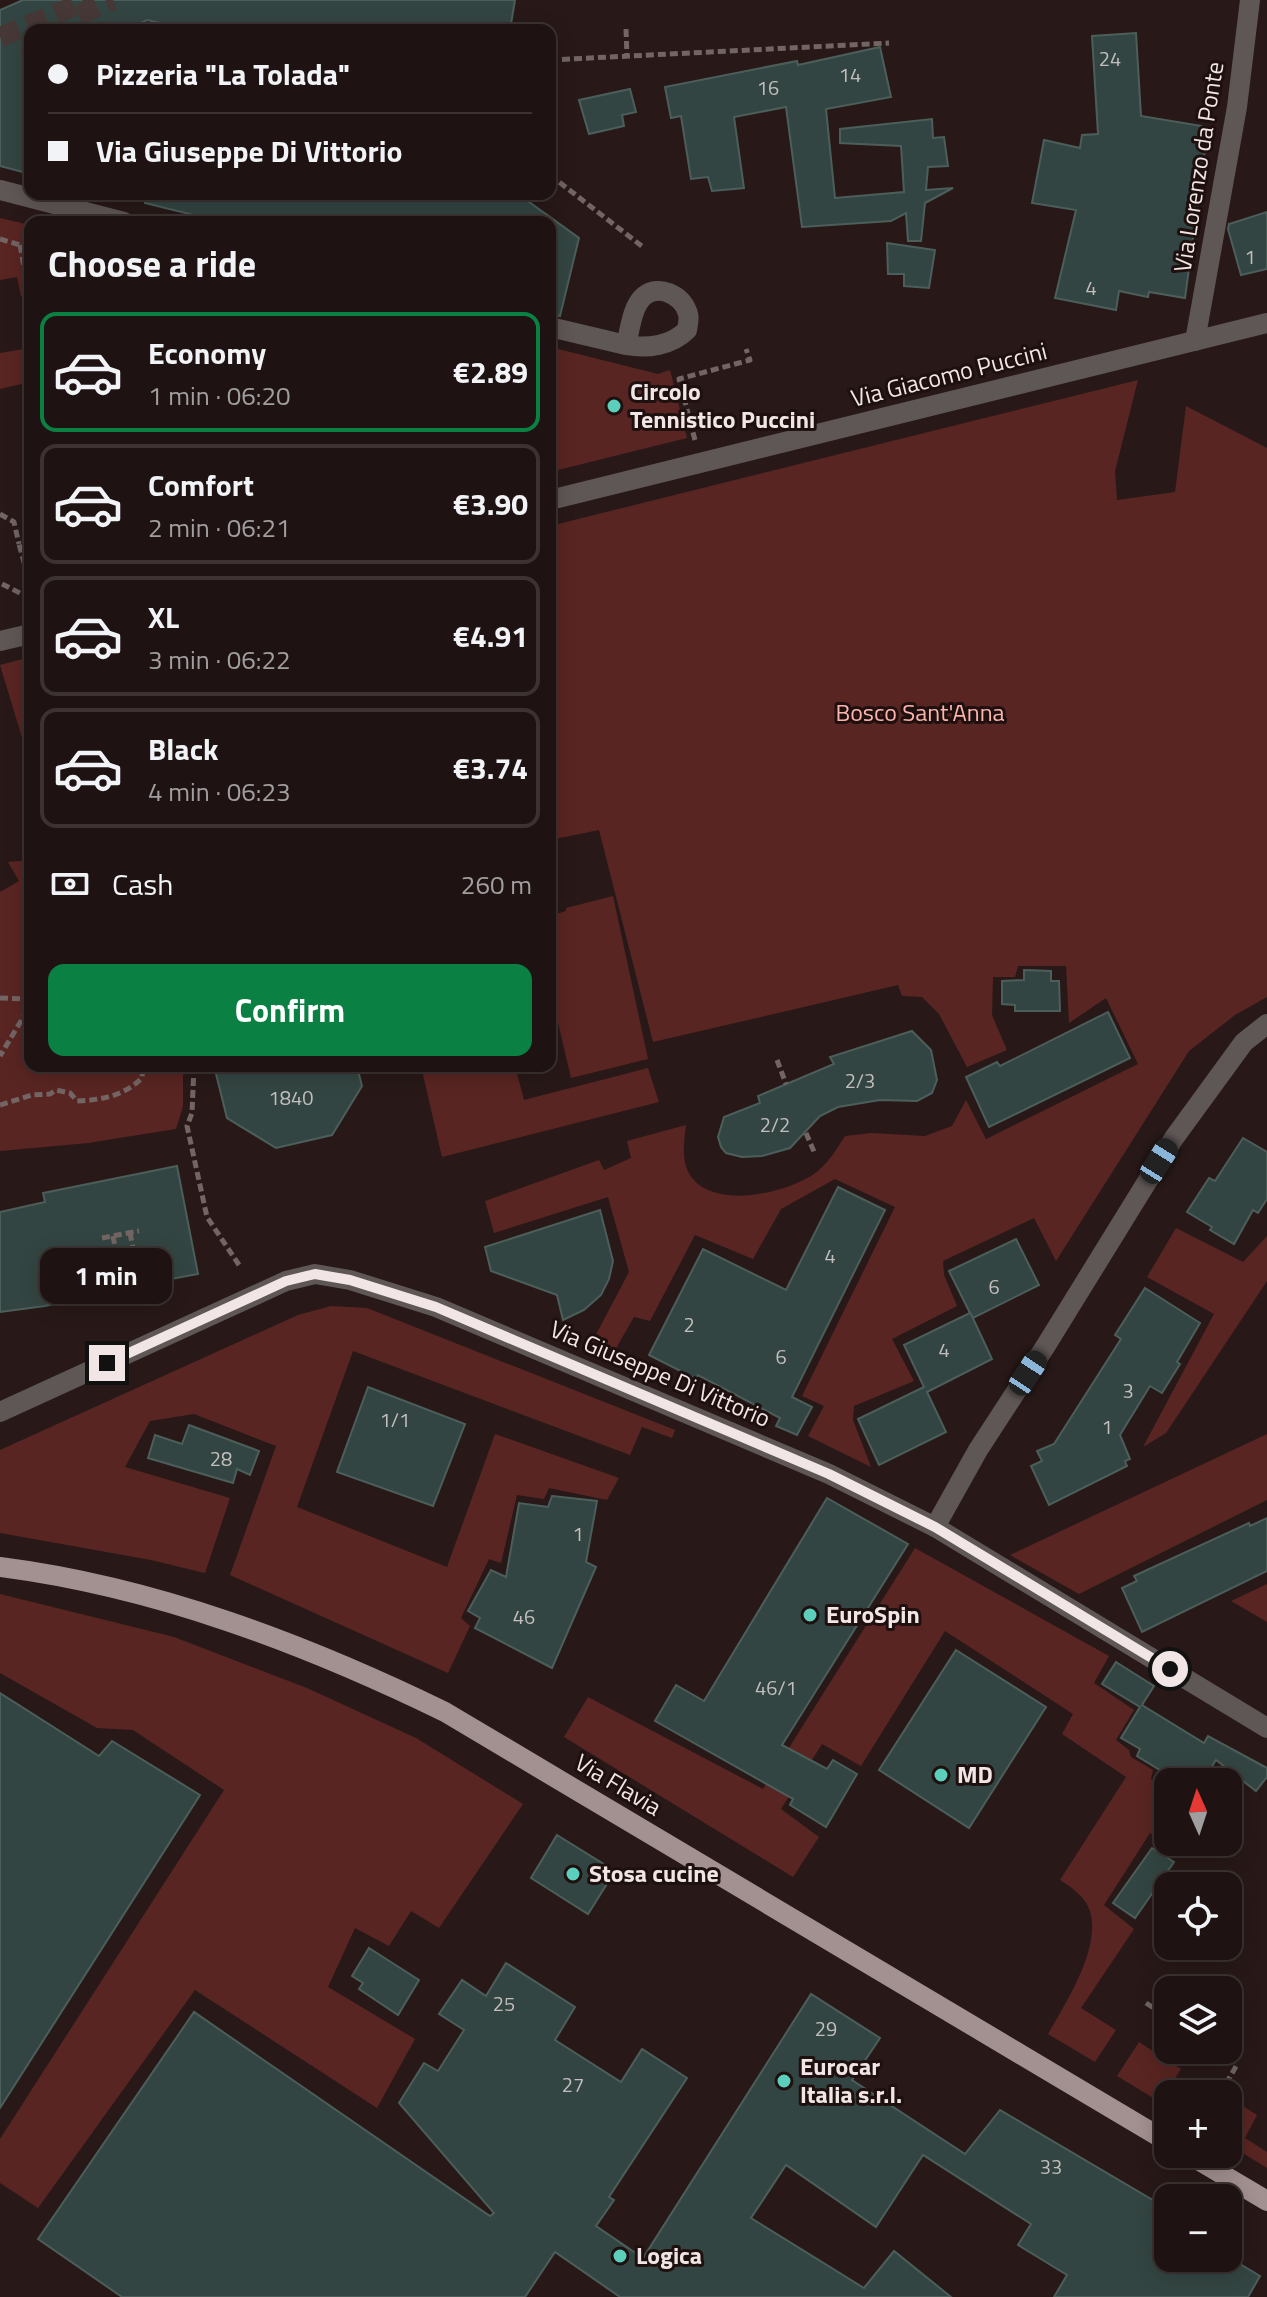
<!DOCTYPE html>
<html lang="en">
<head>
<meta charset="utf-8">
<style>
  body { margin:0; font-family:"Titillium Web",sans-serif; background:#261c1b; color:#f1f3f6; height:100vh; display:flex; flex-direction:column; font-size:30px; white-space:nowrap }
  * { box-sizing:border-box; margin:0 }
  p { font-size:26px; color:#a19e9f }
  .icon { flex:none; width:44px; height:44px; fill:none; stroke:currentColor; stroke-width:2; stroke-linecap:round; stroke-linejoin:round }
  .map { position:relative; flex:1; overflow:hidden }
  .sheet { position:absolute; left:24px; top:216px; width:532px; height:856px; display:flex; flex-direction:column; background:#1e1312; border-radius:16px; box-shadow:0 4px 20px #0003,0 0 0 2px #3c3232 }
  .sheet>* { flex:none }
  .hud { position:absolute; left:24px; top:24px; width:532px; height:176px; border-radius:16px; box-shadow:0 4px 20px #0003,0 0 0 2px #3c3232; display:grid; align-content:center; height:176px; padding:0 24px; background:#1e1312 }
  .needle { width:52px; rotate:357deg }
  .tools { position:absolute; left:1154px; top:1768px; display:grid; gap:16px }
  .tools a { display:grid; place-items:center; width:88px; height:88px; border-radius:16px; background:#1e1312; box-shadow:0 4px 20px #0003,0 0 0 2px #3c3232; font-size:40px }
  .end { position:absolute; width:36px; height:36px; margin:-18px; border:10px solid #f1e6e5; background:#111; box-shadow:0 0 0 4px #111 }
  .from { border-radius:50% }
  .bubble { position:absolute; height:56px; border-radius:16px; background:#1e1312; box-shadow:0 4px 20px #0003,0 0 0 2px #3c3232; font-size:26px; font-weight:700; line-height:56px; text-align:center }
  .car { position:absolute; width:24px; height:48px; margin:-24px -12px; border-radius:10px; box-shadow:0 0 6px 2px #0007; background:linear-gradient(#222 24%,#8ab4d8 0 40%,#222 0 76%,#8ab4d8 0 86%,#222 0) }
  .hud b { display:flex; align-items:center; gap:28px; height:76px; font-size:30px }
  .hud b+b { border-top:2px solid #3c3232 }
  .hud i { width:20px; height:20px; background:#f1f3f6 }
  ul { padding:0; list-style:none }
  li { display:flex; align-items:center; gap:24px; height:120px; margin:0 16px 12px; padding:0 8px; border:4px solid #3c3232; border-radius:16px }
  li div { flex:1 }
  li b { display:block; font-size:30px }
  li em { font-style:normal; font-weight:700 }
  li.selected { border-color:#0b8043 }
  li>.icon { width:72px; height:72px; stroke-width:1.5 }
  h2 { padding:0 24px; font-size:36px; line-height:96px }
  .pay { display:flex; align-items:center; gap:20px; height:88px; padding:0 24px; font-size:30px }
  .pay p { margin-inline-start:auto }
  .button { display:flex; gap:16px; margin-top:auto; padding:16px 24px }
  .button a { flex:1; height:92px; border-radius:16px; background:#0b8043; color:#fff; font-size:32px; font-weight:700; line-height:92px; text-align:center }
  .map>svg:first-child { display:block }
  .green { fill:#592522 }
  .building { fill:#334542; stroke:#4c5e5a; stroke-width:2 }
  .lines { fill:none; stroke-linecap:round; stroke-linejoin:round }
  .street-tunnel { stroke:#463837; stroke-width:20; stroke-dasharray:20 10; stroke-linecap:butt }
  .path { stroke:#726564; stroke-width:5; stroke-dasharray:8 4; stroke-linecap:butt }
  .street { stroke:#5f5756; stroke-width:20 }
  .primary { stroke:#a29190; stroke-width:20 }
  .route { stroke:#f1e6e5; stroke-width:10 }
  .poi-dot { fill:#5bcebc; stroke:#1e100f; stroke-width:3 }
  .labels { text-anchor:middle; stroke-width:6; stroke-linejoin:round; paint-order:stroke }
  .number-label { font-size:20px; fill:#c2bebc }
  .street-label { font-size:24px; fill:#f1e6e5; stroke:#1e100f }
  .poi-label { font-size:24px; font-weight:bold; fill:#f1e6e5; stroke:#1e100f; text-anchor:start }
  .park-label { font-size:24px; fill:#fdb4ad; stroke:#1e100f }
</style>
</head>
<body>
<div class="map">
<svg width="1267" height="2297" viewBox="0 0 1267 2297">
  <rect width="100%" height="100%" fill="#281918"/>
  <!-- green -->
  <g class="green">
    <path d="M 0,218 L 30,225 L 30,294 L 21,296 L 17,277 L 0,280 Z"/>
    <path d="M 550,347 L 658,374 L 670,370 L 687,438 L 550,472 Z"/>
    <path d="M 30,348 L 30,382 L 0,389 L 0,353 Z"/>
    <path d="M 1138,380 L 1115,471 L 1117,500 L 1175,492 L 1186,406 L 1267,448 L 1267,997 L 1235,1015 L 1189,1051 L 1056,1261 L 1034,1218 L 943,1261 L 944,1275 L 957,1306 L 892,1339 L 914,1381 L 854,1406 L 853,1420 L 871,1467 L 808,1436 L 824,1406 L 802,1396 L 895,1207 L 835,1179 L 781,1209 L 753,1259 L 695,1235 L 650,1321 L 634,1317 L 615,1350 L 592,1342 L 629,1272 L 608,1197 L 494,1233 L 485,1201 L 599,1160 L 604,1170 L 631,1158 L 627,1141 L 686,1125 C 684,1143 680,1164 693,1179 C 718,1209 786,1193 814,1174 C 828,1164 836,1150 845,1136 L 871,1133 L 925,1136 L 952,1126 L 966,1100 L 986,1139 L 1138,1064 L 1106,998 L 1069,1023 L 1066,966 L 1018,966 L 1015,977 L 993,977 L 992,1015 L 1007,1050 L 967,1067 L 939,1014 L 922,997 L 902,996 L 898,985 L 653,1042 L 599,830 L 550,840 L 550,526 Z"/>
    <path d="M 30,657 L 30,764 L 0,665 Z"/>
    <path d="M 30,860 L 30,1066 L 183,1066 L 183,1106 L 176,1129 L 88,1143 L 0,1151 L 0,892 L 19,881 L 8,862 Z"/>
    <path d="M 613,896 L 648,1059 L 571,1078 L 550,989 L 550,916 L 566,911 L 566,908 Z"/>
    <path d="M 421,1066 L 515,1066 L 524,1100 L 648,1068 L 659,1102 L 442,1157 Z"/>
    <path d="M 1176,1228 L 1243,1262 L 1267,1236 L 1267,1281 L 1166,1433 L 1143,1447 L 1214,1314 L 1147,1277 Z"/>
    <path d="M 331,1306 L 367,1308 L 675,1430 L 672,1438 L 642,1427 L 630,1455 L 353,1351 L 297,1507 L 447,1567 L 495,1434 L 619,1478 L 607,1500 L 549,1488 L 544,1499 L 517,1495 L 501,1563 L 489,1559 L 461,1618 L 470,1626 L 448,1673 L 230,1575 L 276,1446 L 194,1414 L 150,1421 L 125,1467 L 230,1498 L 205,1573 L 151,1560 L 0,1533 L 0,1450 L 298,1315 Z"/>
    <path d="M 1267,1434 L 1267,1500 L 1079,1594 L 1010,1555 Z"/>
    <path d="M 915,1548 L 1109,1656 L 1094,1683 L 1134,1710 L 1116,1740 L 1129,1750 L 1131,1757 L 1153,1770 L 1151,1779 L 1168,1790 L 1168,1842 L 1192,1842 L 1184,1854 L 1150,1833 L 1104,1905 L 1134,1929 L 1081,2008 L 1116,2030 L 1095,2062 L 1048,2034 C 1066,2002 1101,1949 1090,1911 C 1085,1896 1072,1888 1060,1880 L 1126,1777 L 1062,1734 L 1073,1714 L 945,1631 L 861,1766 L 822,1744 L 781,1809 L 819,1837 L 793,1877 L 564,1737 L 588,1697 L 763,1789 Z"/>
    <path d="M 1267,1584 L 1267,1622 L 1231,1601 Z"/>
    <path d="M 0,1594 L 174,1637 L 307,1688 L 416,1738 L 523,1804 L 439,1928 L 411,1911 L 389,1946 L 355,1928 L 328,1987 L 415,2039 L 377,2108 L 195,1990 L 38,2208 L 0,2183 L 0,2139 L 224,1790 L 133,1730 L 97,1728 L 0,1673 Z"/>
    <path d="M 1139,2042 L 1181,2069 L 1160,2102 L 1117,2076 Z"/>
    <path d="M 1232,2099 L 1257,2115 L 1245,2138 L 1267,2152 L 1267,2168 L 1228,2144 L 1228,2105 Z"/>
  </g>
  <!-- building -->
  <g class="building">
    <path d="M 23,0 L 515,0 L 510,30 L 193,30 L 147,20 L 125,30 L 30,30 L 30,174 L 0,166 L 0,10 Z"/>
    <path d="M 1136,33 L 1141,116 L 1208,127 L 1185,298 L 1149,292 L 1148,297 L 1119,291 L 1116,310 L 1055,298 L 1076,210 L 1032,203 L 1044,140 L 1080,148 L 1082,135 L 1098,134 L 1092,36 Z"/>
    <path d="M 880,47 L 891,97 L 826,109 L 835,198 L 904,192 L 901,146 L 840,143 L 840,129 L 932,119 L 933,138 L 944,137 L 948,166 L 928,167 L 926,190 L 953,188 L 925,203 L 921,241 L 908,241 L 906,213 L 891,221 L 802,227 L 786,107 L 734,117 L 744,188 L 712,191 L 708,177 L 691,179 L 681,116 L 671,118 L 665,87 L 797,61 L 798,65 Z"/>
    <path d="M 630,89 L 636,112 L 622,115 L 624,126 L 589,134 L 579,100 Z"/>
    <path d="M 146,194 L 518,194 L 579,238 L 560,316 L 550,314 L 550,222 L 222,222 L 145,203 Z"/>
    <path d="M 1267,212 L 1267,269 L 1241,275 L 1228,229 L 1229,224 Z"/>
    <path d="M 887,243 L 935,250 L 929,288 L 904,286 L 904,274 L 888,274 Z"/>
    <path d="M 1024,970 L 1051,971 L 1051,981 L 1059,981 L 1060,1011 L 1015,1011 L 1015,1005 L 1002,1004 L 1002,981 L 1024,980 Z"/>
    <path d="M 1108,1012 L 1130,1058 L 989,1127 L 966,1077 L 997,1062 L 1000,1066 Z"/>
    <path d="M 912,1031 L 931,1050 L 937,1080 L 932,1093 L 917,1101 L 880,1100 L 838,1107 L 820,1116 L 790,1148 L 762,1156 L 742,1157 L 726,1153 L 721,1147 L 718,1137 L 724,1117 L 760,1103 L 758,1096 L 834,1064 L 830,1057 Z"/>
    <path d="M 214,1066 L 357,1066 L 362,1086 L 332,1135 L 276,1148 L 227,1118 Z"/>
    <path d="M 1243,1138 L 1267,1152 L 1267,1199 L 1258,1213 L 1253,1210 L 1234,1244 L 1210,1230 L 1212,1227 L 1187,1212 L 1209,1178 L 1215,1181 Z"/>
    <path d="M 177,1166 L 198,1274 L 128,1287 L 45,1306 L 0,1312 L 0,1212 L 45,1202 L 43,1193 Z"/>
    <path d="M 838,1187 L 885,1210 L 792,1397 L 812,1407 L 797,1435 L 776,1426 L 780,1418 L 698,1375 L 696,1379 L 649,1355 L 703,1249 L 786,1290 Z"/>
    <path d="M 600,1210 L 613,1261 L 609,1279 L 601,1295 L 584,1310 L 563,1320 L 557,1295 L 491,1271 L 485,1247 Z"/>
    <path d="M 1016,1239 L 1039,1285 L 973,1318 L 971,1314 L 992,1359 L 927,1392 L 946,1432 L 879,1465 L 858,1419 L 924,1387 L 904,1345 L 970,1313 L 949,1271 Z"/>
    <path d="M 1145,1288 L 1200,1323 L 1177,1362 L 1180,1364 L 1162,1393 L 1150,1386 L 1120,1435 L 1130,1459 L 1125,1461 L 1127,1466 L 1049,1505 L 1031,1466 L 1042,1461 L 1037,1451 L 1054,1444 L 1121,1339 L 1115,1335 Z"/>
    <path d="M 368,1387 L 465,1424 L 433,1506 L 337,1472 Z"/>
    <path d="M 189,1425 L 259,1451 L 250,1475 L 237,1469 L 233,1483 L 148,1458 L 155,1435 L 182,1444 Z"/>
    <path d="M 552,1496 L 597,1501 L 586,1562 L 596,1567 L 552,1668 L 475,1628 L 480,1618 L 468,1611 L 491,1570 L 506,1577 L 519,1503 L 548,1507 Z"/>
    <path d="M 827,1498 L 908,1544 L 782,1745 L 827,1769 L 833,1760 L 857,1774 L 826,1827 L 790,1805 L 793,1799 L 655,1721 L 676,1685 L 704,1701 Z"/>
    <path d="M 1267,1518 L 1267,1571 L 1142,1632 L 1122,1588 L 1137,1581 L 1134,1576 L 1249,1523 L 1250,1526 Z"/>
    <path d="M 956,1650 L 1046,1707 L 969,1828 L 879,1770 Z"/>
    <path d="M 1116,1662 L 1154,1686 L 1142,1705 L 1204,1743 L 1208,1736 L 1267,1768 L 1267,1777 L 1256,1791 L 1216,1760 L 1202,1782 L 1157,1782 L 1163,1772 L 1137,1756 L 1140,1749 L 1121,1738 L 1140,1707 L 1102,1684 Z"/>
    <path d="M 0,1693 L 99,1756 L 112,1741 L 200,1795 L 0,2108 Z"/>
    <path d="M 557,1835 L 615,1871 L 588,1914 L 531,1878 Z"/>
    <path d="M 1152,1848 L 1174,1862 L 1135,1918 L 1113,1903 Z"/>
    <path d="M 369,1948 L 419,1980 L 398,2015 L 359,1989 L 363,1983 L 352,1976 Z"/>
    <path d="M 506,1963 L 575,2007 L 555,2040 L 621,2082 L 642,2049 L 687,2078 L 609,2197 L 614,2200 L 596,2226 L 643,2258 L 811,1994 L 880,2038 L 852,2080 L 965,2154 L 1000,2110 L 1168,2209 L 1168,2258 L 1230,2258 L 1260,2276 L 1248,2297 L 1054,2297 L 1067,2275 L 1018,2245 L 1031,2224 L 923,2155 L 876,2227 L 786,2165 L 751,2218 L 864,2288 L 894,2251 L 951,2297 L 620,2297 L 555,2252 L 525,2297 L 122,2297 L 38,2239 L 194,2012 L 490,2216 L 494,2213 L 399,2103 L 424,2063 L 438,2071 L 464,2030 L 439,2014 L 462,1980 L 486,1996 Z"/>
  </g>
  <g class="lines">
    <!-- street-tunnel -->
    <g class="street-tunnel">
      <path d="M 79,15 L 113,0"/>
      <path d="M 0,37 L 89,0"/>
    </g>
    <!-- path -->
    <g class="path">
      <path d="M 626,29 L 627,57"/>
      <path d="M 550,60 L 889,43"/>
      <path d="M 550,175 L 643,247"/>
      <path d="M 0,239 L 20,245 L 30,242"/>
      <path d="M 20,245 L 30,300"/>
      <path d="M 695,440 L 679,379 L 750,360 L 746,349"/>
      <path d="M 0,514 L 14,522 L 19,544"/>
      <path d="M 30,541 L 19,544 L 30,584"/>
      <path d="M 2,584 L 30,598"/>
      <path d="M 0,998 L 25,999 L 27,1011 L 0,1056"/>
      <path d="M 777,1060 L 786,1084"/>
      <path d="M 194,1066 L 192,1113 L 187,1126 L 207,1217 L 239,1265"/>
      <path d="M 0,1105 L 32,1095 L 50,1094 L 56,1090 L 70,1093 L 77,1101 C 101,1100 124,1096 142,1078 L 143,1066"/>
      <path d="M 806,1133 L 815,1154"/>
      <path d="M 130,1233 L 141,1289"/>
      <path d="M 113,1236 L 123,1292"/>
      <path d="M 102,1238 L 139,1231"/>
      <path d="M 1146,2003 L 1168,2017"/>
      <path d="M 1220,2094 L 1238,2063"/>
    </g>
    <!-- street -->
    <g class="street">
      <path d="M 0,190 L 124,222"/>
      <path d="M 550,327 L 626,345 C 647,349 671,346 687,330 C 688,324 690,317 687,311 C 681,295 659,284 644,296 C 632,306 630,330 626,345"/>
      <path d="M 1195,341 L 1237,107 L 1250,0"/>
      <path d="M 550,500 L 1267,323"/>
      <path d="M 0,641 L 30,634"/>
      <path d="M 0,1412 L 286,1281 L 315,1274 L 350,1280 L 436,1307 L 829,1474 L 935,1527 L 1267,1728"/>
      <path d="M 935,1527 L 978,1450 L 1045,1347 L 1174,1138 L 1244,1042 L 1267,1024"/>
    </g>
    <!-- primary -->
    <g class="primary">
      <path d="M 0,1567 C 156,1587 305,1644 445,1712 L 1168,2142"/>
      <path d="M 1188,2154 L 1267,2201"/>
    </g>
  </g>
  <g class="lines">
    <!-- route -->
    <path class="route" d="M 107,1363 L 286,1281 L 315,1274 L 350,1280 L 436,1307 L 829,1474 L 935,1527 L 1170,1669"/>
  </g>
  <!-- markers -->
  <g class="poi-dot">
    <circle cx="614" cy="406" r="8"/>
    <circle cx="810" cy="1615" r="8"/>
    <circle cx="941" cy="1775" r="8"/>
    <circle cx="573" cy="1874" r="8"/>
    <circle cx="784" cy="2081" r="8"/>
    <circle cx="620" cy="2256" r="8"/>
  </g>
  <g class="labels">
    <!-- number labels -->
    <g class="number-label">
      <text x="1110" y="66">24</text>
      <text x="850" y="82">14</text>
      <text x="768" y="95">16</text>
      <text x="1250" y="264">1</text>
      <text x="1091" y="295">4</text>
      <text x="860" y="1088">2/3</text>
      <text x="291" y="1105">1840</text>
      <text x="775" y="1132">2/2</text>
      <text x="830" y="1263">4</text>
      <text x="994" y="1294">6</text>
      <text x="689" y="1332">2</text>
      <text x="944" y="1357">4</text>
      <text x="781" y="1364">6</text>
      <text x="1128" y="1398">3</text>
      <text x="395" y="1427">1/1</text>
      <text x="1107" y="1434">1</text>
      <text x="221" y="1466">28</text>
      <text x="578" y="1541">1</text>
      <text x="524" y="1624">46</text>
      <text x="776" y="1695">46/1</text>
      <text x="504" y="2011">25</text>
      <text x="826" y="2036">29</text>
      <text x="573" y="2092">27</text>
      <text x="1051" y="2174">33</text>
    </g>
    <!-- street labels -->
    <g class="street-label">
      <text transform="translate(1199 167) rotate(-81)" y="8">Via Lorenzo da Ponte</text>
      <text transform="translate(949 375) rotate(-14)" y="8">Via Giacomo Puccini</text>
      <text transform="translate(660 1374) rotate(23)" y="8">Via Giuseppe Di Vittorio</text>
      <text transform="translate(618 1785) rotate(31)" y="8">Via Flavia</text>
    </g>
    <!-- poi labels -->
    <g class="poi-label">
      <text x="630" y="400">Circolo<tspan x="630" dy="28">Tennistico Puccini</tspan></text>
      <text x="826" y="1623">EuroSpin</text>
      <text x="957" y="1783">MD</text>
      <text x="589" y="1882">Stosa cucine</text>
      <text x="800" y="2075">Eurocar<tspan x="800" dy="28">Italia s.r.l.</tspan></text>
      <text x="636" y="2264">Logica</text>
    </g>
    <!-- park labels -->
    <g class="park-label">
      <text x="920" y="721">Bosco Sant'Anna</text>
    </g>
  </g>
</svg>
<div class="tools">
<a><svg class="needle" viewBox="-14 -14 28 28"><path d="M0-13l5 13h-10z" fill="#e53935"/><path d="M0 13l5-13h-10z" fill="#a19e9f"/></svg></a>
<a><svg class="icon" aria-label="locate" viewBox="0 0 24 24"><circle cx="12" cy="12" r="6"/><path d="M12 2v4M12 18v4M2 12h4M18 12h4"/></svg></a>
<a><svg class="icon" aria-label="layers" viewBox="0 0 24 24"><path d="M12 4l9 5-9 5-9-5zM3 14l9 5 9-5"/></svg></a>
<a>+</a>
<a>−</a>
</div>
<i class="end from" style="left:1170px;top:1669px"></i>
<i class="end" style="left:107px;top:1363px"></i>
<div class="bubble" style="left:40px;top:1248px;width:132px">1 min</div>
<i class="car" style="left:1159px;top:1161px;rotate:32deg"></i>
<i class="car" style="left:1028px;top:1373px;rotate:33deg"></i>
<div class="hud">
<b><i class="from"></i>Pizzeria &quot;La Tolada&quot;</b>
<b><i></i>Via Giuseppe Di Vittorio</b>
</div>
<section class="sheet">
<h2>Choose a ride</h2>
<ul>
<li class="selected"><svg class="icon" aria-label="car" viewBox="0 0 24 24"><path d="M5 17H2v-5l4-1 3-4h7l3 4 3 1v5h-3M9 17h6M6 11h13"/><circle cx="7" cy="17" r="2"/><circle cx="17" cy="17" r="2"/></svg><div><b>Economy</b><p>1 min · 06:20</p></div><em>€2.89</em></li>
<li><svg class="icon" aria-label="car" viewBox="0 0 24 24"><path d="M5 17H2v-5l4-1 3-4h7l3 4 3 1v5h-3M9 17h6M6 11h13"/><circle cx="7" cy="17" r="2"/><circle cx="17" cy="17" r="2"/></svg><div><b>Comfort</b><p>2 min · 06:21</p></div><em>€3.90</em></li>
<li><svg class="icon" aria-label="car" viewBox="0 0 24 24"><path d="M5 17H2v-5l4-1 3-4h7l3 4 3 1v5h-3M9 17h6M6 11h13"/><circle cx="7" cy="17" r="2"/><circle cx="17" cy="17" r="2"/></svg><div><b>XL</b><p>3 min · 06:22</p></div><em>€4.91</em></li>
<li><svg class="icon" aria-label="car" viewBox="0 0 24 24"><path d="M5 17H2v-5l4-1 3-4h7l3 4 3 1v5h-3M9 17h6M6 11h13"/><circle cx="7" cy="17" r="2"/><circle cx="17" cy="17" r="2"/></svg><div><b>Black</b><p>4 min · 06:23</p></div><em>€3.74</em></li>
</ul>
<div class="pay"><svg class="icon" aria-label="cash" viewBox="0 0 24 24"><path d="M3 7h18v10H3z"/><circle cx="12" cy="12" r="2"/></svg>Cash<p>260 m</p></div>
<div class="button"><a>Confirm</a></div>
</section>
</div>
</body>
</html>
